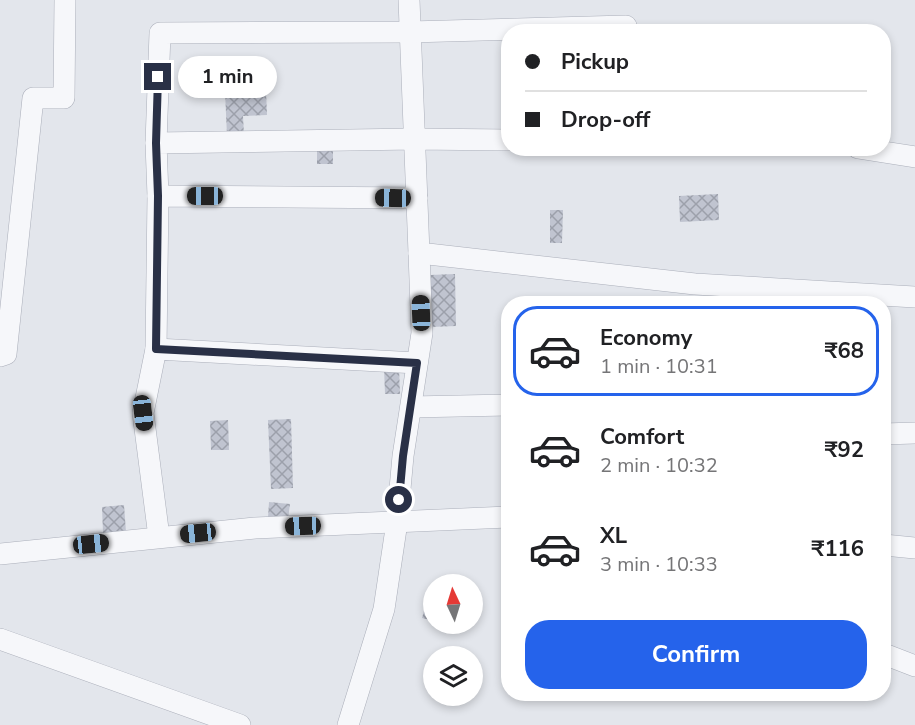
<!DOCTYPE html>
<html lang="en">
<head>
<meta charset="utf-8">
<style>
  body { margin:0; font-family:"Nunito Sans",sans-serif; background:#f2f2f2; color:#202124; height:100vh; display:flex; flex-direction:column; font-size:22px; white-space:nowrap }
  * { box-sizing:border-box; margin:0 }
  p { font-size:20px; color:#757577 }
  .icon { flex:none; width:33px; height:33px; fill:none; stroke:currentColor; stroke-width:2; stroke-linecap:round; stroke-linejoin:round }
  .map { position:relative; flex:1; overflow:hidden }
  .drawer { position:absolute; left:501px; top:296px; width:390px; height:405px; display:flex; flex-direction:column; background:#fff; border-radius:24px; box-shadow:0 3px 9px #0003 }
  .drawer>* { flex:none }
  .hud { position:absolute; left:501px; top:24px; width:390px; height:132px; border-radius:24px; box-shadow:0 3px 9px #0003; display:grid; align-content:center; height:132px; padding:0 24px; background:#fff }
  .needle { width:39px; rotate:356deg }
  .buttons { position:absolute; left:423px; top:574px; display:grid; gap:12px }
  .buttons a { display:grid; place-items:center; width:60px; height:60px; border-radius:50%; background:#fff; box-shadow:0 3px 9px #0003; font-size:30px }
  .end { position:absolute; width:27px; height:27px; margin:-14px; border:8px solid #293046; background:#fff; box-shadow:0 0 0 3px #fff }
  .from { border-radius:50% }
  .bubble { position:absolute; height:42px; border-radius:21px; background:#fff; box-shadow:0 3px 9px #0003; font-size:20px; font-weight:700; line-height:42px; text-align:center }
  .car { position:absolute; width:18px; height:36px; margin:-18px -9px; border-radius:8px; box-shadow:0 0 4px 2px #0007; background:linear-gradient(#222 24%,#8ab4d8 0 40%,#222 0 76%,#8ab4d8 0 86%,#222 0) }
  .hud b { display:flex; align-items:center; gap:21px; height:57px; font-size:22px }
  .hud b+b { border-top:2px solid #e0e0e0 }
  .hud i { width:15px; height:15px; background:#202124 }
  ul { padding:10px 0 0; list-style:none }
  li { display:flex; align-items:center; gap:18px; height:90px; margin:0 12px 9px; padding:0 12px; border:3px solid transparent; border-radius:24px }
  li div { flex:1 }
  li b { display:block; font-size:22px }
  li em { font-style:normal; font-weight:700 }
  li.selected { border-color:#2563eb }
  li>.icon { width:54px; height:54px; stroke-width:1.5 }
  .action { display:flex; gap:12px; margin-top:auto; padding:12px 24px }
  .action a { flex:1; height:69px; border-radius:24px; background:#2563eb; color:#fff; font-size:24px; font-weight:700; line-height:69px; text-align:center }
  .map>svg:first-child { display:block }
  .building { fill:url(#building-cross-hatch) }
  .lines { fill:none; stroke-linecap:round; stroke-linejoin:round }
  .minor-casing { stroke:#abafba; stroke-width:22 }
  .minor { stroke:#f6f7fa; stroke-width:21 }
  .route { stroke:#293046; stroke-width:8 }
</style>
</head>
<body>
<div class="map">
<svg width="915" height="725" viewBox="0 0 915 725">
  <defs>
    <pattern id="building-cross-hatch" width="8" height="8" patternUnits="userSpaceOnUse" patternTransform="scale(1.5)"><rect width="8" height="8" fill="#c0c4d0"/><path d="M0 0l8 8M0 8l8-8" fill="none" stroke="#9ca0ab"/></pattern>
  </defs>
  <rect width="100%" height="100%" fill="#e3e6ec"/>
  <!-- building -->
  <g class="building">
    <path d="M 266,90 L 267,115 L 243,116 L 244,135 L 227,136 L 225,91 Z"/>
    <rect x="317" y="151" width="16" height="13"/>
    <path d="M 718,194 L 719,220 L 680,222 L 679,196 Z"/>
    <path d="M 550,210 L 563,210 L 562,243 L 550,243 Z"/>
    <path d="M 455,274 L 456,326 L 431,327 L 430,275 Z"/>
    <path d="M 399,367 L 400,394 L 385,394 L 384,368 Z"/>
    <path d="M 291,419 L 293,488 L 271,489 L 268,420 Z"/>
    <path d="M 228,420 L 229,450 L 211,450 L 210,421 Z"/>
    <path d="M 269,502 L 290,504 L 288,519 L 268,518 Z"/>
    <path d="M 124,505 L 126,532 L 103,533 L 102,507 Z"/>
    <path d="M 427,601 L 434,603 L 434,621 L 422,618 Z"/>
  </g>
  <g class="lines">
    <defs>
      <g id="minor">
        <path d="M 409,0 L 419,253 L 695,284 L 915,297"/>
        <path d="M 156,143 L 160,33 L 410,32 L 626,26"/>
        <path d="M 858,148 L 915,157"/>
        <path d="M 158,196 L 156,143 L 414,139 L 508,140"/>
        <path d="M 156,349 L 158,196 L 417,198"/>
        <path d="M 0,356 L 6,354 L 33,98 L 64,98 L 65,0"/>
        <path d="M 411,407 L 508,405"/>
        <path d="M 884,434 L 915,433"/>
        <path d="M 159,537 L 143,413 L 156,349 L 417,363"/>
        <path d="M 884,545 L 915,548"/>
        <path d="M 0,554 L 255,528 L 508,517"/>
        <path d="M 0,639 L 240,725"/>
        <path d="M 884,654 L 915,666"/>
        <path d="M 348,725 L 384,609 L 397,522 L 403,456 L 422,333 L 419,253"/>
      </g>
    </defs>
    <!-- minor casing -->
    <use href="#minor" class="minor-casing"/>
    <!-- minor -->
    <use href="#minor" class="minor"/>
  </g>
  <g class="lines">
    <!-- route -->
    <path class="route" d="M 158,77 L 156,143 L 158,196 L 156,349 L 417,363 L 403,456 L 399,500"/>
  </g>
</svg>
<div class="buttons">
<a><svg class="needle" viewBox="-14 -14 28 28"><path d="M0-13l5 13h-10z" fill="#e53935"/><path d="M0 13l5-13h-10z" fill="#757577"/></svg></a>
<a><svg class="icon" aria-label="layers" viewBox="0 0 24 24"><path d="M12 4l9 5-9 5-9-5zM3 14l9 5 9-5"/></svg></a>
</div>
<i class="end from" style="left:399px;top:500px"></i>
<i class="end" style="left:158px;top:77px"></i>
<div class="bubble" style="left:178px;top:56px;width:99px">1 min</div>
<i class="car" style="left:205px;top:196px;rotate:270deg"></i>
<i class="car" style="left:393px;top:198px;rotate:271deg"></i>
<i class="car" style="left:421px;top:313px;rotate:358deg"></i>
<i class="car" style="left:143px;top:413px;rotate:173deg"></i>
<i class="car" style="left:303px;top:526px;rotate:268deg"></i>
<i class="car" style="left:198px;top:533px;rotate:264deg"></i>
<i class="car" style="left:91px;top:544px;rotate:84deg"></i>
<div class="hud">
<b><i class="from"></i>Pickup</b>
<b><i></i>Drop-off</b>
</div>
<section class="drawer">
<ul>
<li class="selected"><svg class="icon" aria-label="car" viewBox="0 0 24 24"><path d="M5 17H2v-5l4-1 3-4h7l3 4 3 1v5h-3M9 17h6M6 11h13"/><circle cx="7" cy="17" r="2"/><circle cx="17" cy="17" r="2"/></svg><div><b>Economy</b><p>1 min · 10:31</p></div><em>₹68</em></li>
<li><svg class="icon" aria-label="car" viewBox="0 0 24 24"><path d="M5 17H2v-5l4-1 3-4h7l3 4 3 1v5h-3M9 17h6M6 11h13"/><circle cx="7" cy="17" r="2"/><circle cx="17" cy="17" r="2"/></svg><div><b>Comfort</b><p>2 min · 10:32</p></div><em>₹92</em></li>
<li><svg class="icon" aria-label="car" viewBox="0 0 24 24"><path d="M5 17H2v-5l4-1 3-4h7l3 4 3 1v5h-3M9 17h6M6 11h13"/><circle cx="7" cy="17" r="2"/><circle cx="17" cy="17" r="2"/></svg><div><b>XL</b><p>3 min · 10:33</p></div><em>₹116</em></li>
</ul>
<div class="action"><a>Confirm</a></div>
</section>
</div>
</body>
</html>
